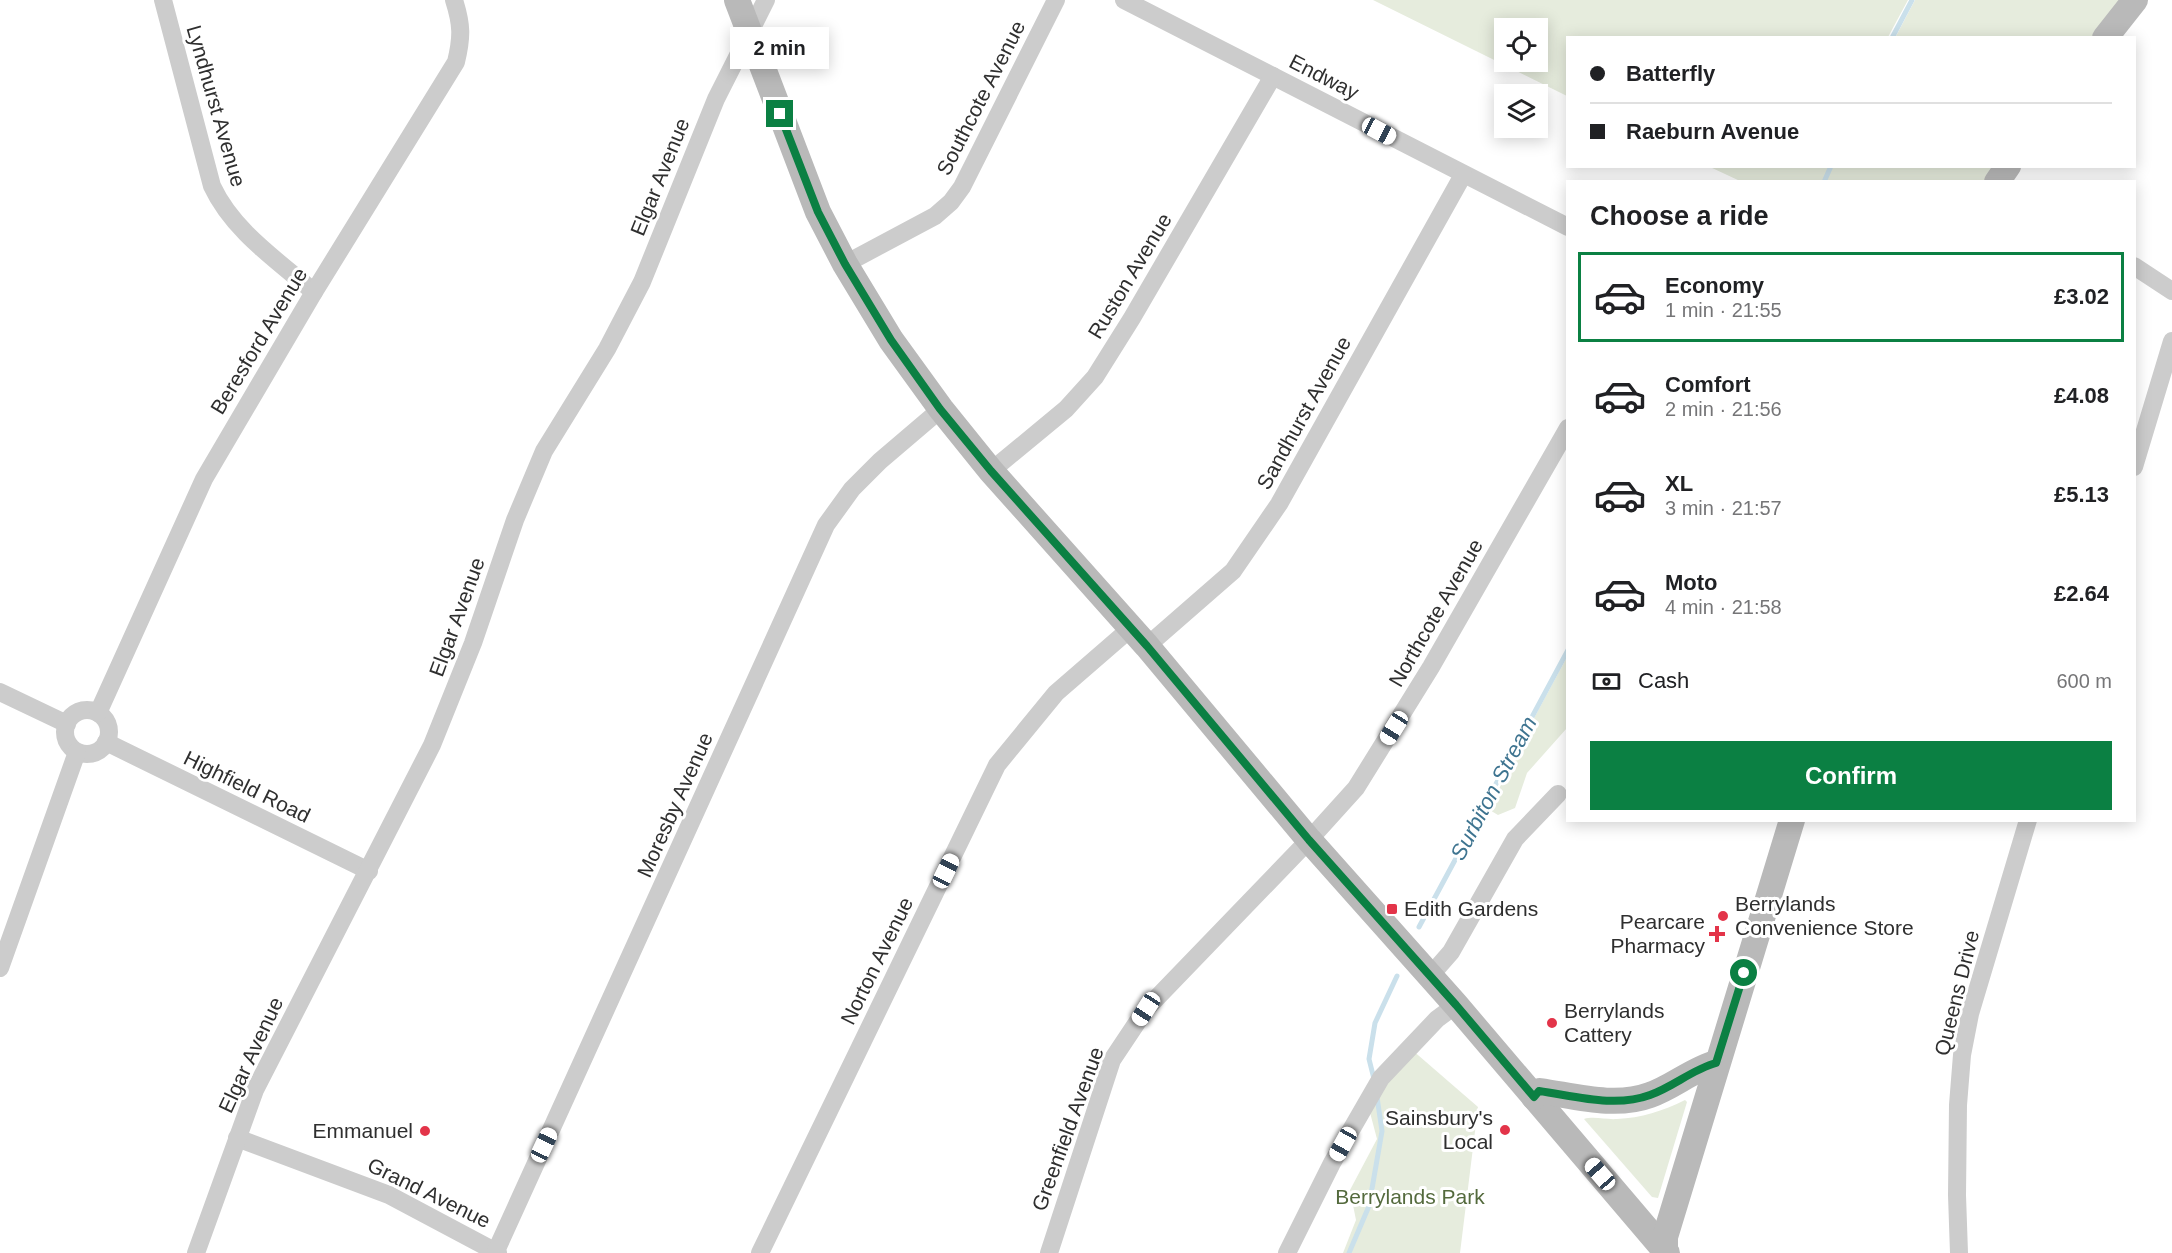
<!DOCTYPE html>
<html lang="en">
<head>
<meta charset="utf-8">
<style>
  body { margin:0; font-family:Helvetica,sans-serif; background:#f2f2f2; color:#202124; height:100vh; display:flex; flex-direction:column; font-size:22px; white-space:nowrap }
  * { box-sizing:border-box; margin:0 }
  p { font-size:20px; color:#757577 }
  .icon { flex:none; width:33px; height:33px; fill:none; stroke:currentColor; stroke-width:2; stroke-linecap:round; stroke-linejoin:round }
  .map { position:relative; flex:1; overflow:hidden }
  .side { position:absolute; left:1566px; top:180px; width:570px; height:642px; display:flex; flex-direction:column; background:#fff; border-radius:0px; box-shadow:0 3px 15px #0003 }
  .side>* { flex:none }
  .top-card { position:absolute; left:1566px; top:36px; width:570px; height:132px; border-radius:0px; box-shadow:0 3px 15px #0003; display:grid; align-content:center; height:132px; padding:0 24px; background:#fff }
  .controls { position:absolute; left:1494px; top:18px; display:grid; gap:12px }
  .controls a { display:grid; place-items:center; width:54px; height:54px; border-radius:0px; background:#fff; box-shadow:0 3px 15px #0003; font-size:30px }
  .end { position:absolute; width:27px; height:27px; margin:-14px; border:8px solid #0b8043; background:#fff; box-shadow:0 0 0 3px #fff }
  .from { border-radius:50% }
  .bubble { position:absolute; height:42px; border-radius:0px; background:#fff; box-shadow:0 3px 15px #0003; font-size:20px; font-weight:700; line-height:42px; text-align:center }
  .car { position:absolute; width:18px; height:36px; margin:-18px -9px; border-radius:8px; box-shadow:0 0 4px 2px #0007; background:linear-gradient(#fff 24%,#345 0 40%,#fff 0 76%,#345 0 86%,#fff 0) }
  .top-card b { display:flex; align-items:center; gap:21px; height:57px; font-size:22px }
  .top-card b+b { border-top:2px solid #e0e0e0 }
  .top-card i { width:15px; height:15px; background:#202124 }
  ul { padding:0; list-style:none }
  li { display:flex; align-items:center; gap:18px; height:90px; margin:0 12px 9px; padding:0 12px; border:3px solid transparent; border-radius:0px }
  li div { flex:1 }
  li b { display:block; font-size:22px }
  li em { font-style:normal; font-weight:700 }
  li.on { border-color:#0b8043 }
  li>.icon { width:54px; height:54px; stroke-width:1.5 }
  h2 { padding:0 24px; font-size:27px; line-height:72px }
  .pay { display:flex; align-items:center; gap:15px; height:66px; padding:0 24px; font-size:22px }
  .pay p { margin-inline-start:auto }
  .cta { display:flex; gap:12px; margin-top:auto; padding:12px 24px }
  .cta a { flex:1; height:69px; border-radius:0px; background:#0b8043; color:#fff; font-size:24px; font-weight:700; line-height:69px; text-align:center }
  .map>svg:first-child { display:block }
  .green { fill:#e6ecdd; fill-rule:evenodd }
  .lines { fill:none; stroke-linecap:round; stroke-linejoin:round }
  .stream { stroke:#cae0eb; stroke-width:5 }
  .street { stroke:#ccc; stroke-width:18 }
  .secondary { stroke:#b9b9b9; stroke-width:26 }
  .route { stroke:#0b8043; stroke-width:8 }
  .poi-dot { fill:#e33449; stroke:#fff; stroke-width:2 }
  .labels { text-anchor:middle; stroke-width:6; stroke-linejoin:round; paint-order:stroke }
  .street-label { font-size:21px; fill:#2f2f2f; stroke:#fff }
  .poi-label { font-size:21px; fill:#2f2f2f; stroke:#fff; text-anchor:start }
  .park-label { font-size:21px; fill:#546a3d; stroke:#fff }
  .water-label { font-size:22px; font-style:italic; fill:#3e7490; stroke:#fff }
</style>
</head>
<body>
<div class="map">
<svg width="2172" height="1253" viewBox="0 0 2172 1253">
  <rect width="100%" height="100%" fill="#fff"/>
  <!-- green -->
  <g class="green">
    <path d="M 1373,0 L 1908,0 L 1888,37 L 1568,38 L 1567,96 ZM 1504,28 L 1538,28 L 1538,62 L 1504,62 Z"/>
    <path d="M 1915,0 L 2120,0 L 2092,37 L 1895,38 Z"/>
    <path d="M 1710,167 L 1999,167 L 1988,182 L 1740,181 Z"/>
    <path d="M 1567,657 L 1567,728 L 1527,773 L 1515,808 L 1498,815 L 1488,809 L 1528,735 L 1526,733 Z"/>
    <path d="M 1411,1049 L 1478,1107 L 1460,1253 L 1343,1253 L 1356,1220 L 1350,1190 L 1377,1139 L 1368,1105 Z"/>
    <path d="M 1685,1100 L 1687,1102 L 1658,1198 L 1652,1197 L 1584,1119 C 1594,1116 1607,1120 1617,1119 C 1641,1118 1663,1111 1685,1100 Z"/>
  </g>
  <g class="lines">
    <!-- stream -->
    <g class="stream">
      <path d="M 1892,38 L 1912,0"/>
      <path d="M 1824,182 L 1831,166"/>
      <path d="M 1419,927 L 1568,650"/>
      <path d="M 1374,1079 L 1369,1059 L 1375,1023 L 1397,976"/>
      <path d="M 1349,1253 L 1369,1206 L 1382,1131 L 1377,1097"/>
    </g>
    <!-- street -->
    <g class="street">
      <path d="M 163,0 L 212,186 C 233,231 277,260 314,292"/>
      <path d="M 1124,0 L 1568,227"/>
      <path d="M 845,264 L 935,216 L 951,202 L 962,187 L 1056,0"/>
      <path d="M 2134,266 L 2172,291"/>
      <path d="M 2134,467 L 2172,341"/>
      <path d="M 991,471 L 1066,409 L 1095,377 L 1132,318 L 1273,76"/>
      <path d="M 1147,646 L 1233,571 L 1279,504 L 1463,175"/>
      <path d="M 0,692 L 67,724"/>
      <circle cx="87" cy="732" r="22"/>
      <path d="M 98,713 L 204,479 L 314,292 L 456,62 C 462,37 462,25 454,0"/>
      <path d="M 106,742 L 369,871"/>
      <path d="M 0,968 L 77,752"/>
      <path d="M 1430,976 L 1451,952 L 1515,839 L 1558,794"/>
      <path d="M 237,1138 L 389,1195 L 498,1253"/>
      <path d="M 496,1251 L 826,525 L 852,489 L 880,461 L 941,409"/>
      <path d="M 196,1253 L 255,1090 L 432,745 L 473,643 L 515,520 L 544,451 L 607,349 L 642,282 L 716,99 L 766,0"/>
      <path d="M 760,1253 L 997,765 L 1056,693 L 1131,628"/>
      <path d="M 1049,1253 L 1112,1060 L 1146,1009 L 1309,840 L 1356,788 L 1431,667 L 1568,428"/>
      <path d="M 1287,1253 L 1332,1163 L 1381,1078 L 1437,1019 L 1456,1005"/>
      <path d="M 1959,1253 L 1957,1195 L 1958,1105 L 1962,1055 L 1970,1014 L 2028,820"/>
    </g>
    <!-- secondary -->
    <g class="secondary">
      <path d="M 737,0 L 818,212 L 845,264 L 891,340 L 941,409 L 991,471 L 1147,646 L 1309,840 L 1456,1005 L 1667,1253"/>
      <path d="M 2105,38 L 2135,0"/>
      <path d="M 1997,182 L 2008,166"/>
      <path d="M 1534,1097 L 1540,1091 C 1575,1096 1615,1108 1650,1095 C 1673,1087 1693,1069 1716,1063"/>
      <path d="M 1665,1248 L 1665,1237 L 1792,820"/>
    </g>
  </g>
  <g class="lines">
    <!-- route -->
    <path class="route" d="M 780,114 L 818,212 L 845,264 L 891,340 L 940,409 L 991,471 L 1147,646 L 1309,840 L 1456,1005 L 1534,1097 L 1539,1091 C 1575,1096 1615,1108 1650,1095 C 1673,1087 1693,1069 1716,1063 L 1744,973"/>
  </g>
  <!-- markers -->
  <g class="poi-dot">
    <rect x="1386" y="903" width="12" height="12" rx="3"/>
    <circle cx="1723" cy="916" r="6"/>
    <path d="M1714 925h6v6h6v6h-6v6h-6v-6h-6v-6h6z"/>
    <circle cx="1552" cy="1023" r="6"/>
    <circle cx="1505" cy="1130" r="6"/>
    <circle cx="425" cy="1131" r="6"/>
  </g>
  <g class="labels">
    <!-- street labels -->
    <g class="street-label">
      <text transform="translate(1324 77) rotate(27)" y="7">Endway</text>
      <text transform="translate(981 98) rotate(-63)" y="7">Southcote Avenue</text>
      <text transform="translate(216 106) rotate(74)" y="7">Lyndhurst Avenue</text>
      <text transform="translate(660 177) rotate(-68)" y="7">Elgar Avenue</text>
      <text transform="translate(1130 276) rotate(-59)" y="7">Ruston Avenue</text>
      <text transform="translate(259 341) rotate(-59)" y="7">Beresford Avenue</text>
      <text transform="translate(1304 413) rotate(-61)" y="7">Sandhurst Avenue</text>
      <text transform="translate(1436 613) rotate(-60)" y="7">Northcote Avenue</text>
      <text transform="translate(457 617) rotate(-70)" y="7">Elgar Avenue</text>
      <text transform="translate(247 787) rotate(26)" y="7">Highfield Road</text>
      <text transform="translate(675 805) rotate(-66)" y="7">Moresby Avenue</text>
      <text transform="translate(877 961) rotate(-64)" y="7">Norton Avenue</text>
      <text transform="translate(1957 993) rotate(-76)" y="7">Queens Drive</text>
      <text transform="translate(251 1055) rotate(-65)" y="7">Elgar Avenue</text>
      <text transform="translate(1068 1129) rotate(-70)" y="7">Greenfield Avenue</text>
      <text transform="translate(429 1193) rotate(26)" y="7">Grand Avenue</text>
    </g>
    <!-- poi labels -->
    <g class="poi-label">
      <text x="1735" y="911">Berrylands<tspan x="1735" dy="24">Convenience Store</tspan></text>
      <text x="1404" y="916">Edith Gardens</text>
      <text x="1705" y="929" text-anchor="end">Pearcare<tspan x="1705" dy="24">Pharmacy</tspan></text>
      <text x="1564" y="1018">Berrylands<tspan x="1564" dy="24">Cattery</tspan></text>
      <text x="1493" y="1125" text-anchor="end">Sainsbury's<tspan x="1493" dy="24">Local</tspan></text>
      <text x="413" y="1138" text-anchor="end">Emmanuel</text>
    </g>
    <!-- park labels -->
    <g class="park-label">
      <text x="1410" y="1204">Berrylands Park</text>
    </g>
    <!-- water labels -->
    <g class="water-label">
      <text transform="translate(1493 788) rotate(-62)" y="8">Surbiton Stream</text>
    </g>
  </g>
</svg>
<div class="controls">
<a><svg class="icon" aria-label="locate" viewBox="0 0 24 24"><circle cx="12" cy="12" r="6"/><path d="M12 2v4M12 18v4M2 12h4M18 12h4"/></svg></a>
<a><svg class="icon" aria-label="layers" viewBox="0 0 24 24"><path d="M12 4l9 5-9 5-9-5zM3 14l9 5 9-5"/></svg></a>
</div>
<i class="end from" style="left:1744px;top:973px"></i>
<i class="end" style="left:780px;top:114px"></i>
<div class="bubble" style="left:730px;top:27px;width:99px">2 min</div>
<i class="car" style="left:1379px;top:131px;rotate:118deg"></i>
<i class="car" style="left:1394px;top:728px;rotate:212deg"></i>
<i class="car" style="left:946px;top:871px;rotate:26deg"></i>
<i class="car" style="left:1146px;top:1009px;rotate:213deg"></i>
<i class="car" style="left:1343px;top:1144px;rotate:209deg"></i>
<i class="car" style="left:544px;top:1145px;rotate:25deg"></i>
<i class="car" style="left:1600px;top:1174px;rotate:319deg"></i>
<div class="top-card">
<b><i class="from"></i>Batterfly</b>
<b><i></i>Raeburn Avenue</b>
</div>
<section class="side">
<h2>Choose a ride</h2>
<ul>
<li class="on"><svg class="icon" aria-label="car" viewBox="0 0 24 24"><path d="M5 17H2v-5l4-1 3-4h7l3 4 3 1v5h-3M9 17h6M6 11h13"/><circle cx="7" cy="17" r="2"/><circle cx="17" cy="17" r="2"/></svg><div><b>Economy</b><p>1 min · 21:55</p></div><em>£3.02</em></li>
<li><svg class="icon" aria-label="car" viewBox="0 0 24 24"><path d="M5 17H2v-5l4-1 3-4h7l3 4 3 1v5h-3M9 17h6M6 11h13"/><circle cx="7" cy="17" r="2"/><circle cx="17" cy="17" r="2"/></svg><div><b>Comfort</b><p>2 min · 21:56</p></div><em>£4.08</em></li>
<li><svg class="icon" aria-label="car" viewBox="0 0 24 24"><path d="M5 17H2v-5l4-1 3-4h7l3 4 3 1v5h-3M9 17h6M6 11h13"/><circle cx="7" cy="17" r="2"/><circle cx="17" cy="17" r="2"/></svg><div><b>XL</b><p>3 min · 21:57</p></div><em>£5.13</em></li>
<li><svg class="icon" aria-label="car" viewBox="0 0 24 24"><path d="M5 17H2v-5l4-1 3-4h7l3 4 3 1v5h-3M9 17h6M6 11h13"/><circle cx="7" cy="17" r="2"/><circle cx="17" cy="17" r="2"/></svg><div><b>Moto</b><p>4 min · 21:58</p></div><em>£2.64</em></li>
</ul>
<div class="pay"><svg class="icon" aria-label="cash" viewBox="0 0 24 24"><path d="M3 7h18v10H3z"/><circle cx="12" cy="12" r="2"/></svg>Cash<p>600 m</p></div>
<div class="cta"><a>Confirm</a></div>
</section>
</div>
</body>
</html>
